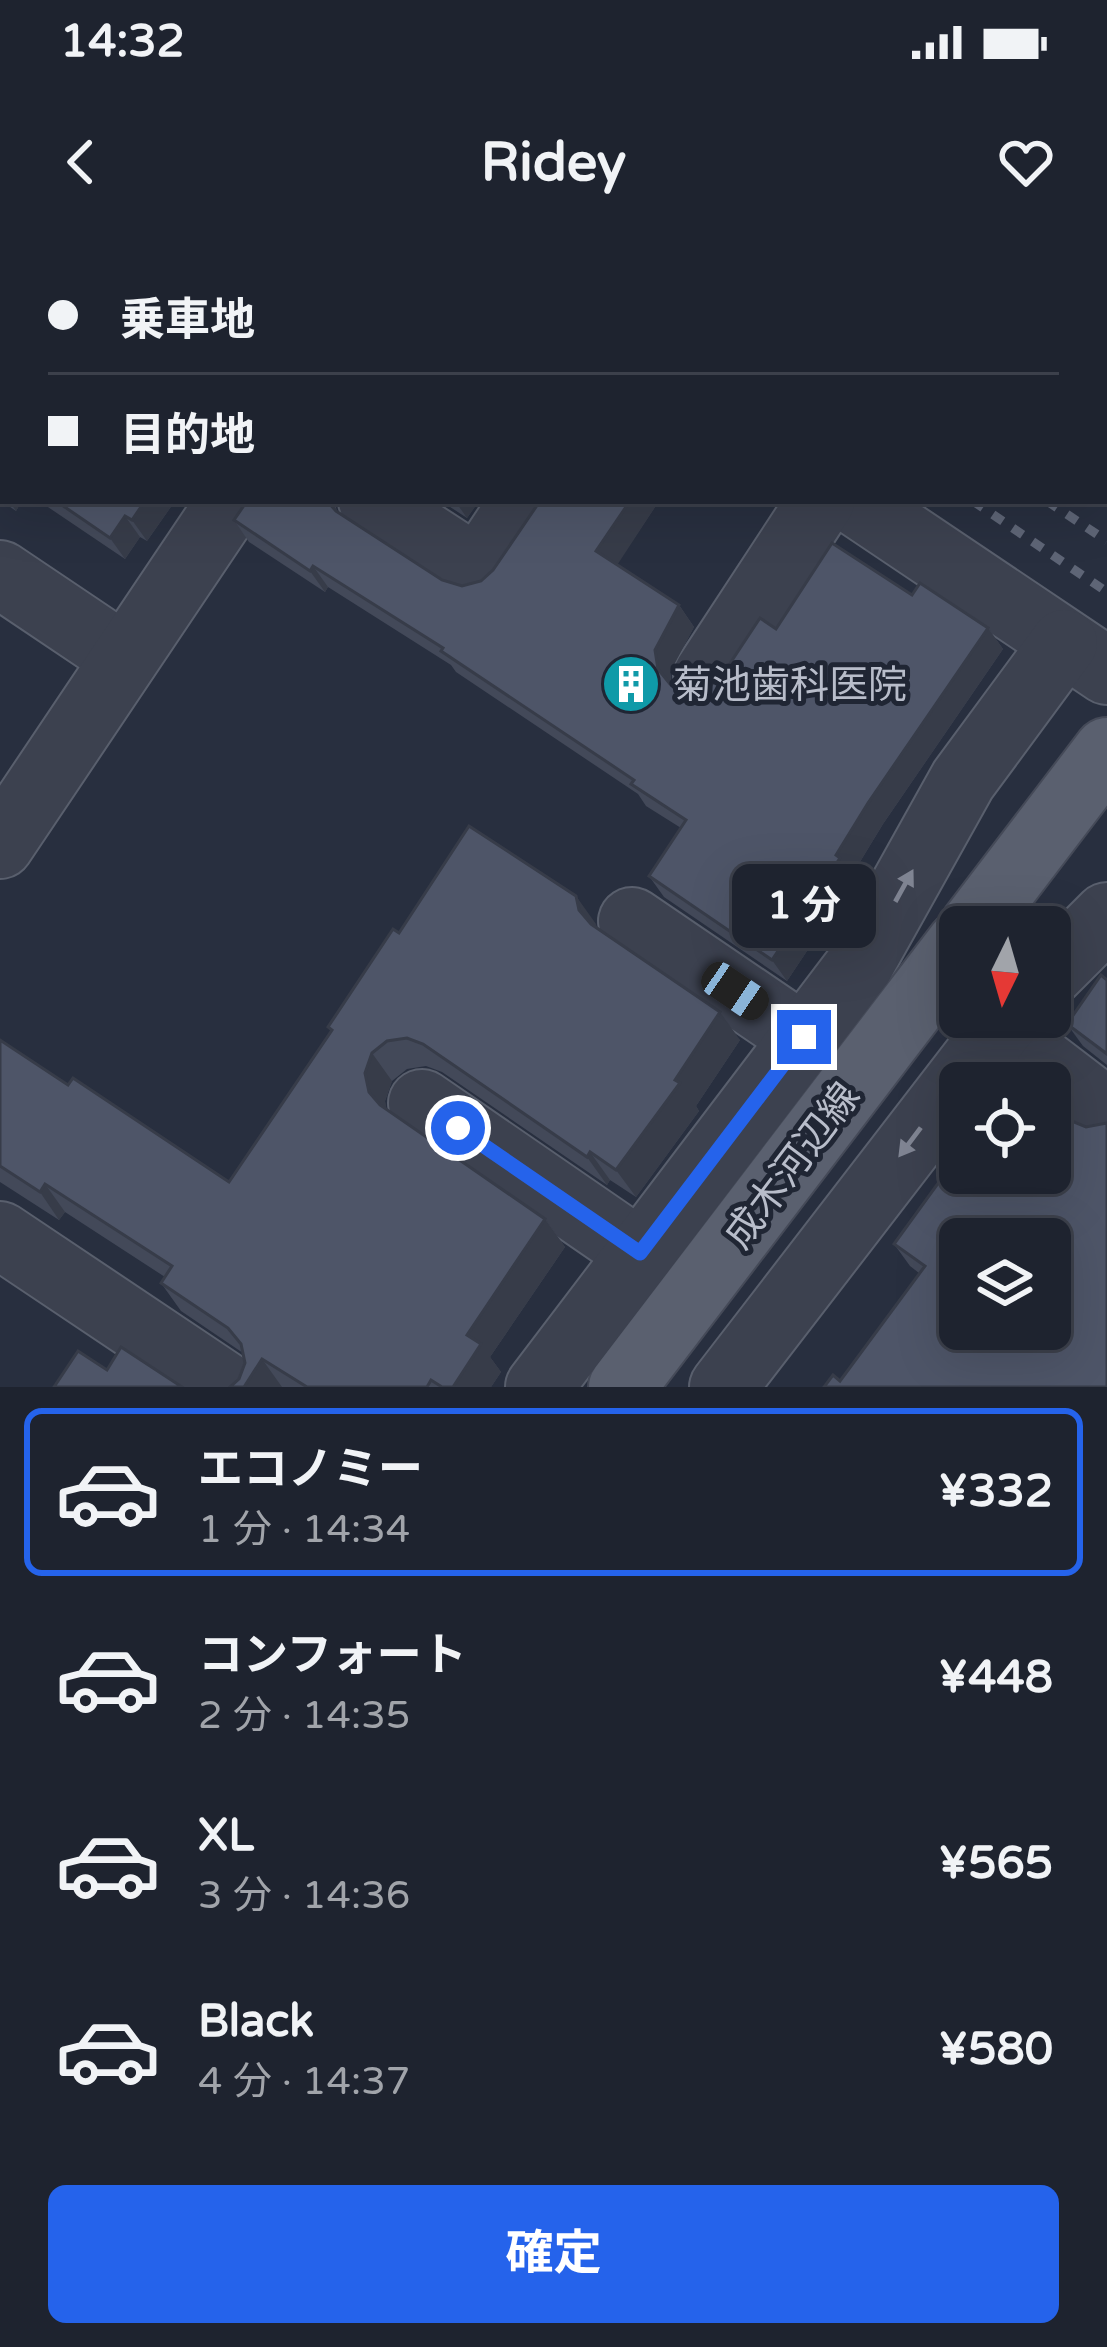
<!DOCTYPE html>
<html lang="ja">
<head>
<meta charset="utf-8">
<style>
  body { margin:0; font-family:"Varela Round","Noto Sans JP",sans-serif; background:#2b2f3b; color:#f1f3f6; height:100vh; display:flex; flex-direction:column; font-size:45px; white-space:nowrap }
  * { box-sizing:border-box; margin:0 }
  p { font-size:39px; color:#a1a4aa }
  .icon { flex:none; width:66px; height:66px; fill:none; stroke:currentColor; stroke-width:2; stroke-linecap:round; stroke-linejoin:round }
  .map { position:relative; height:1147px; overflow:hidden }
  .sheet { display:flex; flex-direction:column; background:#1e232f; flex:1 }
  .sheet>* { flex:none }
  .guide { position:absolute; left:0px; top:0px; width:1107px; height:264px; box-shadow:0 12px 48px #0002,0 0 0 3px #3c404b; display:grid; align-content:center; height:264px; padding:0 48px; background:#1e232f }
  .needle { width:78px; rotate:185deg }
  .controls { position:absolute; left:939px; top:666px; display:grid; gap:24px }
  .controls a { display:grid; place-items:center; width:132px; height:132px; border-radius:18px; background:#1e232f; box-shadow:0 12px 48px #0002,0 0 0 3px #3c404b; font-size:60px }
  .end { position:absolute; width:54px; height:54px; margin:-27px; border:15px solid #2563eb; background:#fff; box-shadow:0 0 0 6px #fff }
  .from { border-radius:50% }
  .bubble { position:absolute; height:84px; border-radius:18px; background:#1e232f; box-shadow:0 12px 48px #0002,0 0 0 3px #3c404b; font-size:39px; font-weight:700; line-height:84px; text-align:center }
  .car { position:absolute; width:36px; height:72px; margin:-36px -18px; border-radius:15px; box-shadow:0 0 9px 3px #0007; background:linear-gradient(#222 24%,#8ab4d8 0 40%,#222 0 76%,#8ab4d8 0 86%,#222 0) }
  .guide b { display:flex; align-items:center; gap:42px; height:114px; font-size:45px }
  .guide b+b { border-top:3px solid #3c404b }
  .guide i { width:30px; height:30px; background:#f1f3f6 }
  ul { padding:21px 0 0; list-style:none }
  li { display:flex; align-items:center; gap:36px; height:168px; margin:0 24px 18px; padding:0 24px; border:6px solid transparent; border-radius:18px }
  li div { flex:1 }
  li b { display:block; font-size:45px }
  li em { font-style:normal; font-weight:700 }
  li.selected { border-color:#2563eb }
  li>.icon { width:108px; height:108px; stroke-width:1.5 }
  .action { display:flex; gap:24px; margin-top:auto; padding:24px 48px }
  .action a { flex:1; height:138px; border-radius:18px; background:#2563eb; color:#fff; font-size:48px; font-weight:700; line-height:138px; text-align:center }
  .status { display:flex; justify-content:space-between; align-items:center; height:84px; padding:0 60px; background:#1e232f; direction:ltr }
  .status svg { height:33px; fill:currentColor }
  header { display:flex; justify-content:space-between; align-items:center; height:156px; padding:0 48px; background:#1e232f; font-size:54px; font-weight:700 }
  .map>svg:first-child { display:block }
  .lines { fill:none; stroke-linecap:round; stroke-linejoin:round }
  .minor-casing { stroke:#595f6d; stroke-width:70 }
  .major-casing { stroke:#454a58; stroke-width:70 }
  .minor { stroke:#3c414f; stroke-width:66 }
  .major { stroke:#5a606f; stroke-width:66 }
  .rail { stroke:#5e6576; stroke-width:9; stroke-dasharray:12 12; stroke-linecap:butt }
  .wall { fill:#434959 }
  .shaded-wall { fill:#373c49 }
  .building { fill:#4e5568; stroke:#373c49; stroke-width:3; fill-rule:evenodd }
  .oneway { fill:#808593 }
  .route { stroke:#2563eb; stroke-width:15 }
  .labels { text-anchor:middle; stroke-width:10; stroke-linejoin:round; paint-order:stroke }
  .poi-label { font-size:39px; fill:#b8bdca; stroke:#202634; text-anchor:start }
  .street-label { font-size:39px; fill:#b8bdca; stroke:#202634 }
</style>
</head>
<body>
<div class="status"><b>14:32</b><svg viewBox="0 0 49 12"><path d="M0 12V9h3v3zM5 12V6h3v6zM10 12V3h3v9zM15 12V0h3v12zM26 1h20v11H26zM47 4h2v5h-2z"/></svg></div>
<header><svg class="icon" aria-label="back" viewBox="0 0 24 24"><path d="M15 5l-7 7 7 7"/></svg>Ridey<svg class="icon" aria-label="heart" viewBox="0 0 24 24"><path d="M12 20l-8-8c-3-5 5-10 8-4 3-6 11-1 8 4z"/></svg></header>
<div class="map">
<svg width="1107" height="1147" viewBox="0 0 1107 1147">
  <rect width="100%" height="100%" fill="#282f3f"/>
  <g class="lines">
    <defs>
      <g id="minor">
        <path d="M 468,0 L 472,3"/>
        <path d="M 823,0 L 828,3"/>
        <path d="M 401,3 L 403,0"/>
        <path d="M 1104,189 L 1107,191"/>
        <path d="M 372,261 L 478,330 L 524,261"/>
        <path d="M 854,261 L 1107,431"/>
        <path d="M 0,334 L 125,418"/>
        <path d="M 707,435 L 821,261"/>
        <path d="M 0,605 L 231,261"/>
        <path d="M 632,681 L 804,798"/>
        <path d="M 1050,733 L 1107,676"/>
        <path d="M 997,788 L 1107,872"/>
        <path d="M 422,863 L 640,1013"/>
        <path d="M 0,995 L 227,1147"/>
        <path d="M 539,1147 L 861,723 L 963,540 L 1064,403"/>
        <path d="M 723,1147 L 1008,777"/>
      </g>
      <g id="major">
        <path d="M 973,687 L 1107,511"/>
        <path d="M 622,1147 L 960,704"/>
      </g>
    </defs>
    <!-- minor casing -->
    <use href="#minor" class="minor-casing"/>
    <!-- major casing -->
    <use href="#major" class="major-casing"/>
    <!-- minor -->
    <use href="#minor" class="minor"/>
    <!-- major -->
    <use href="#major" class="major"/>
    <!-- rail -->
    <g class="rail">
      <path d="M 587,0 L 591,3"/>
      <path d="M 660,0 L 665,3"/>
      <path d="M 973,261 L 1107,352"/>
      <path d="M 1047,261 L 1107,301"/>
    </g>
  </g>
  <!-- wall -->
  <g class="wall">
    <path d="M 0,0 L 356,0 L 354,3 L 3,3 L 3,261 L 22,261 L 16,271 L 0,260 Z"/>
    <path d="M 1054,0 L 1107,0 L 1107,36 L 1104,34 L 1104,3 L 1058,3 Z"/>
    <path d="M 39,261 L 175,261 L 147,301 L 140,297 L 125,319 Z"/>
    <path d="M 247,261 L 335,261 L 337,272 L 442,340 L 462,346 L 481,341 L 493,330 L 540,261 L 659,261 L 617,324 L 679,365 L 694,387 L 670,432 L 672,445 L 689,451 L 710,446 L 776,389 L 912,355 L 988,388 L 1003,409 L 883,584 L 852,635 L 855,639 L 787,741 L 664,657 L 649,636 L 681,588 L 646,566 L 638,554 L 456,432 L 451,425 L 328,347 L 325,352 L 249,302 L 234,280 Z"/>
    <path d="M 441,261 L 479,261 L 467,278 Z"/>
    <path d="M 576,656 L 596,688 L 740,800 L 696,866 L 699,871 L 636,957 L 610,940 L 607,945 L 442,832 L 426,826 L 407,829 L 392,841 L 385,861 L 386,869 L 545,979 L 565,1007 L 490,1117 L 501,1132 L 491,1147 L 230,1147 L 239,1139 L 245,1123 L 243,1113 L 181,1071 L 161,1043 L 165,1037 L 65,972 L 59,980 L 0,942 L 0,800 L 68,845 L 229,942 L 331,792 L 328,787 L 399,693 Z"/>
    <path d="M 1107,740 L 1107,825 L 1083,806 L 1067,784 Z"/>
    <path d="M 1069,880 L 1086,887 L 1105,885 L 840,1141 L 919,1033 L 910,1026 L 894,1004 Z"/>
  </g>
  <!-- shaded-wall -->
  <g class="shaded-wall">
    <path d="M 326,0 L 356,0 L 354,3 L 324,3 Z"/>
    <path d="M 9,261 L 22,261 L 16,271 Z"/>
    <path d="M 145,261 L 175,261 L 147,301 L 132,280 Z"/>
    <path d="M 455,261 L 479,261 L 467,278 Z"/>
    <path d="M 630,261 L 659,261 L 612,333 L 596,311 Z"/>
    <path d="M 125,276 L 140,297 L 125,319 L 110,298 Z"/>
    <path d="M 313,326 L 328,347 L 325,352 L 310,331 Z"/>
    <path d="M 679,365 L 694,387 L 670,432 L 673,451 L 658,429 L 655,410 Z"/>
    <path d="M 988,388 L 1003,409 L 883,584 L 852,635 L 855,639 L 787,741 L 772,720 L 868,563 Z"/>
    <path d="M 576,656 L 596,684 L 599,698 L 579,670 Z"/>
    <path d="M 720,772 L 740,800 L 696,866 L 699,871 L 636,957 L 616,930 Z"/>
    <path d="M 372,813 L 392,841 L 385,861 L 389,880 L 369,852 L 365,833 Z"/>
    <path d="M 590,912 L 610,940 L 607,945 L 587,917 Z"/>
    <path d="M 45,944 L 65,972 L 59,980 L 40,952 Z"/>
    <path d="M 545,979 L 565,1007 L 490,1117 L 501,1132 L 491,1147 L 453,1147 L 467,1095 Z"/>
    <path d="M 262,1119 L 282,1147 L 244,1147 Z"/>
  </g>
  <!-- building -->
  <g class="building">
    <path d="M 0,0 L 326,0 L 324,3 L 3,3 L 3,246 L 1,249 Z"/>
    <path d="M 1088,0 L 1107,0 L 1107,13 L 1104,11 L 1104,3 L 1092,3 Z"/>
    <path d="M 56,261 L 145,261 L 132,280 L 125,276 L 110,298 Z"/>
    <path d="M 247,261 L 327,261 L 336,271 L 442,340 L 462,346 L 481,341 L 493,330 L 540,261 L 630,261 L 596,311 L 679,365 L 655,410 L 658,429 L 670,444 L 689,451 L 710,446 L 723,434 L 760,378 L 776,389 L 832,303 L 912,355 L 920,343 L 988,388 L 868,563 L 836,615 L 840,618 L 772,720 L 649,636 L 686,580 L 631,544 L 634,540 L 441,411 L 443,408 L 313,326 L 310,331 L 234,280 Z"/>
    <path d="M 469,586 L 576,656 L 579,670 L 591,684 L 720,772 L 675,840 L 680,843 L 616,930 L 590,912 L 587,917 L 423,804 L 407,798 L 387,801 L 372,813 L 365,833 L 369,852 L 380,865 L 545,979 L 467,1095 L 481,1104 L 453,1147 L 442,1147 L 431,1140 L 427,1147 L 307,1147 L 262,1119 L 244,1147 L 230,1147 L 239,1139 L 245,1123 L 241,1104 L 228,1088 L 161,1043 L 172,1026 L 45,944 L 40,952 L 0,926 L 0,800 L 68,845 L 73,838 L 229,942 L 332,790 L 328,787 L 393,689 L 399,693 Z"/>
    <path d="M 1101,735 L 1107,740 L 1107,814 L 1067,784 Z"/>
    <path d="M 1000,835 L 1011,843 L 995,843 Z"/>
    <path d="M 1050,865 L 1069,880 L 1086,887 L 1107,883 L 1107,1147 L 824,1147 L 833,1135 L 840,1141 L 925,1026 L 894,1004 L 960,913 L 960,933 L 1050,933 ZM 960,999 L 1050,999 L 1050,1089 L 960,1089 Z"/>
    <path d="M 121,1107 L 182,1147 L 54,1147 L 78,1111 L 107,1130 Z"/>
  </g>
  <!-- one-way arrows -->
  <defs><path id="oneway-solid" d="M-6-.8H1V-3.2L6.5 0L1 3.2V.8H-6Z" transform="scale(3)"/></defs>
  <g class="oneway">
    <use href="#oneway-solid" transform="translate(904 646) rotate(-61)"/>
    <use href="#oneway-solid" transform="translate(910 902) rotate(127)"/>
  </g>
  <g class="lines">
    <!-- route -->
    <path class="route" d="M 458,888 L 640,1013 L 804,797"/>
  </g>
  <!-- icons -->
  <defs>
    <symbol id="building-disc" viewBox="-11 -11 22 22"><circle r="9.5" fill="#0f9aa8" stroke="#202634"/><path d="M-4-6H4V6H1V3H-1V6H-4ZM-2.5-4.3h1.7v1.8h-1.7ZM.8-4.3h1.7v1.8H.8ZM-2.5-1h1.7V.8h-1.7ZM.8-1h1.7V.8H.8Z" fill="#fff"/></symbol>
  </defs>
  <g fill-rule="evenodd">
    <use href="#building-disc" x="598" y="411" width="66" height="66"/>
  </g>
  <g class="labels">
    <!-- poi labels -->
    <g class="poi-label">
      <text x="673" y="458">菊池歯科医院</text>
    </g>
    <!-- street labels -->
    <g class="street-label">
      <text transform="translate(791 925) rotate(-53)" y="14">成木河辺線</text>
    </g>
  </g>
</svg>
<div class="controls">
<a><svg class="needle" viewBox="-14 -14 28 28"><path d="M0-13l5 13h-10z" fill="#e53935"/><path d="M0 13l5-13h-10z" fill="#a1a4aa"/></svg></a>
<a><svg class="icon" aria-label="locate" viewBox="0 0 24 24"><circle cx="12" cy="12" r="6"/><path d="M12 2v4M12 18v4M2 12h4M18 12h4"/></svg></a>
<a><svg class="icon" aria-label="layers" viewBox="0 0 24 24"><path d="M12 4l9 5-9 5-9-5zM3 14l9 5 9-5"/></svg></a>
</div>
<i class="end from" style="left:458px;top:888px"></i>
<i class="end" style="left:804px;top:797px"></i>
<div class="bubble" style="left:732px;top:624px;width:144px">1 分</div>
<i class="car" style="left:735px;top:751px;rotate:124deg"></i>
<div class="guide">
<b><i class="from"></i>乗車地</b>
<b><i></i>目的地</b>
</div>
</div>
<section class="sheet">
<ul>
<li class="selected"><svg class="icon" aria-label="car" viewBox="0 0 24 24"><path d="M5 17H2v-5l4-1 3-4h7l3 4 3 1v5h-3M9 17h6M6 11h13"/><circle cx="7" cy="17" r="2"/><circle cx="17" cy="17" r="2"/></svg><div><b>エコノミー</b><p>1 分 · 14:34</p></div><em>¥332</em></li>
<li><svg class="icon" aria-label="car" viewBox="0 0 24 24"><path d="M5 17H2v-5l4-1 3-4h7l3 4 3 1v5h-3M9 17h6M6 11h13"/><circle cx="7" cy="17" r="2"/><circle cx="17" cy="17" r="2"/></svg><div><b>コンフォート</b><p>2 分 · 14:35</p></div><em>¥448</em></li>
<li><svg class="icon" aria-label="car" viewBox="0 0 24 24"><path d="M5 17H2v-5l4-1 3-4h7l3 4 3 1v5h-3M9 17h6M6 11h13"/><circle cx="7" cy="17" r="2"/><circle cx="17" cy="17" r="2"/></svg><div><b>XL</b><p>3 分 · 14:36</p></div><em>¥565</em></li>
<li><svg class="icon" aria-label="car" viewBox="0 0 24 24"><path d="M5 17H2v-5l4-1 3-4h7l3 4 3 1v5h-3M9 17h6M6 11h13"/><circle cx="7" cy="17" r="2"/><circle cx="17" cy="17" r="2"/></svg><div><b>Black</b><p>4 分 · 14:37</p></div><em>¥580</em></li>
</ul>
<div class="action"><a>確定</a></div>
</section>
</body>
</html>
